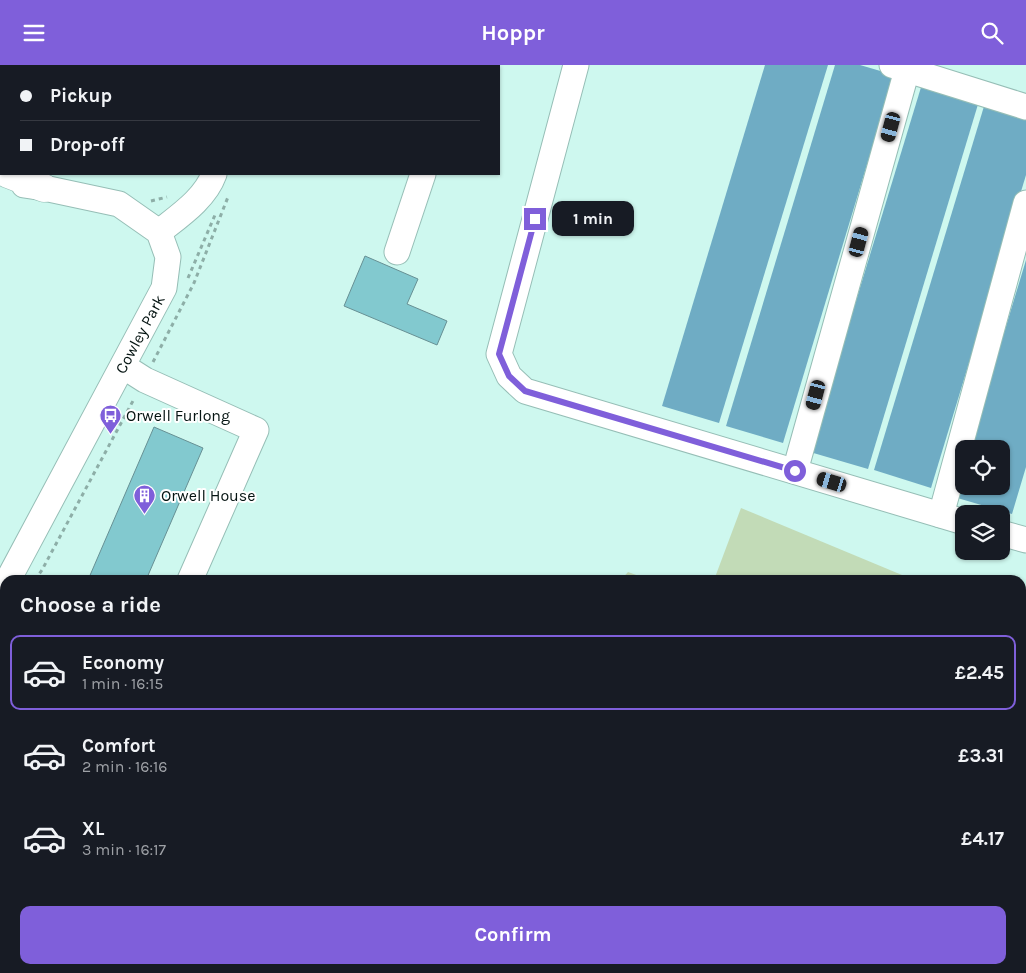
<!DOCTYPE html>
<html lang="en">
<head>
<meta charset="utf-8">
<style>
  body { margin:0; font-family:Karla,sans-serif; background:#20242c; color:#f1f3f6; height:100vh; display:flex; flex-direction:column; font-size:19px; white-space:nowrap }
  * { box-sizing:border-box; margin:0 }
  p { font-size:16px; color:#9ea1a6 }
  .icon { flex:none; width:28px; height:28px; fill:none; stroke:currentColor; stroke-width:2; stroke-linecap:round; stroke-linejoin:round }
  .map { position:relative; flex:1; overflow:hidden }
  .side { position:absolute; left:0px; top:510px; width:1026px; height:399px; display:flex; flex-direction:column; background:#171b24; border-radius:15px 15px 0 0; box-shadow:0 1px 4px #0004 }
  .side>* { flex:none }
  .banner { position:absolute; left:0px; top:0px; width:500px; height:110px; box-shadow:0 1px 4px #0004; display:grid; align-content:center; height:110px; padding:0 20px; background:#171b24 }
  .buttons { position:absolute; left:955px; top:375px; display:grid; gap:10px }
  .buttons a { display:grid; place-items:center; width:55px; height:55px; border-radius:10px; background:#171b24; box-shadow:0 1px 4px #0004; font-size:25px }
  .end { position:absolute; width:22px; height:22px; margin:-11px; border:6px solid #7f5fda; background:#fff; box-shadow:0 0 0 2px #fff }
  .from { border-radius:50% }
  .bubble { position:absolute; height:35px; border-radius:10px; background:#171b24; box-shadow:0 1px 4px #0004; font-size:16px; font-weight:700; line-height:35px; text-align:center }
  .car { position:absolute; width:15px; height:30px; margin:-15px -8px; border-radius:6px; box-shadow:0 0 4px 1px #0007; background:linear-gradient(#222 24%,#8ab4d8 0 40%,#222 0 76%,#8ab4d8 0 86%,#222 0) }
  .banner b { display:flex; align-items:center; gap:18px; height:48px; font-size:19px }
  .banner b+b { border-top:1px solid #363941 }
  .banner i { width:12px; height:12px; background:#f1f3f6 }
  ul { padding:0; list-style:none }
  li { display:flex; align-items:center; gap:15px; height:75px; margin:0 10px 8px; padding:0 10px; border:2px solid transparent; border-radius:10px }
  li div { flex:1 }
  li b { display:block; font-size:19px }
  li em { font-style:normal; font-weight:700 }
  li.current { border-color:#7f5fda }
  li>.icon { width:45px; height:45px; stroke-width:1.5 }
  h2 { padding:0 20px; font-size:22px; line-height:60px }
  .cta { display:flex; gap:10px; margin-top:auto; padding:10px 20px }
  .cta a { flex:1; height:58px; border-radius:10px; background:#7f5fda; color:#fff; font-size:20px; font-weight:700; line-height:58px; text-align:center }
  header { display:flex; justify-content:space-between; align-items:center; height:65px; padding:0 20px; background:#7f5fda; color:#fff; font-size:22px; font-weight:700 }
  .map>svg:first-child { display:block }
  .grass { fill:#c2dbb7 }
  .water { fill:#6facc4 }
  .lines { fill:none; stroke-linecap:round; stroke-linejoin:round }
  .stream { stroke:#6facc4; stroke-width:5.5 }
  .building { fill:#82c9cf; stroke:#679094 }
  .minor-casing { stroke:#96beb6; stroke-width:27 }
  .major-casing { stroke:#96beb6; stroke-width:29 }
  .path { stroke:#8daea7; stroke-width:3; stroke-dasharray:4 4; stroke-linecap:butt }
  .minor { stroke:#fff; stroke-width:25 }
  .major { stroke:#fff; stroke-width:28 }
  .route { stroke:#7f5fda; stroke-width:6 }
  .labels { text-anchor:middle; stroke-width:4; stroke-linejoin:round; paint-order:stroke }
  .street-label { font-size:16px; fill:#051412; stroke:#fff }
  .poi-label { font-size:16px; fill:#051412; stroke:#fff; text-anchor:start }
</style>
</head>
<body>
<header><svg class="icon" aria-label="menu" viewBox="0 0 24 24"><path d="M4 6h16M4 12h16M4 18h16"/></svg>Hoppr<svg class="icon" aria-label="search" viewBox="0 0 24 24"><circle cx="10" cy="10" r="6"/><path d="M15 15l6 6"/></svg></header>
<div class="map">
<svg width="1026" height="908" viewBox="0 0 1026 908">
  <rect width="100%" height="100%" fill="#cef8ef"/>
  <!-- grass -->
  <g class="grass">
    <path d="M 741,443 L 914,515 L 714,515 Z"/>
    <path d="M 628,507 L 650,515 L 621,515 Z"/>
    <path d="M 1021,560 L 1026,561 L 1026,908 L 528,908 L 520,904 L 1021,904 Z"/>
  </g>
  <!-- water -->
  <g class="water">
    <path d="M 765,0 L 828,0 L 719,358 L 662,341 Z"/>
    <path d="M 835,0 L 860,0 L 894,10 L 783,378 L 726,361 Z"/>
    <path d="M 922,19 L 979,36 L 868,404 L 810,387 Z"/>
    <path d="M 985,38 L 1026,50 L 1026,110 L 931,423 L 874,405 Z"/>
    <path d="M 1026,195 L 1026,402 L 1012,449 L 954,432 L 964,401 L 964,421 L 1001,421 L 1001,384 L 969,384 Z"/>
  </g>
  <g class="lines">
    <!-- stream -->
    <g class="stream">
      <path d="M 0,714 L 5,717"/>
      <path d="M 388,904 L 396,908"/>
    </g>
  </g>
  <!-- building -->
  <g class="building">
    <path d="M 365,191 L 418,214 L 407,239 L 447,256 L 437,280 L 344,241 Z"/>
    <path d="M 154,362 L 203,383 L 146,515 L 88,515 Z"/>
  </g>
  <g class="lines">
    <defs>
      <g id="minor">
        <path d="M 576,0 L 499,289 L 509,311 L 525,326 L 964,457"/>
        <path d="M 892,0 L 1026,42"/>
        <path d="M 251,1 L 252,0"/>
        <path d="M 459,1 L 460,0"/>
        <path d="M 159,167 C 179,151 205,134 214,109"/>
        <path d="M 397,187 L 423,109"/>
        <path d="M 123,301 L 145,315 L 256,365 L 190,515"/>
        <path d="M 795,406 L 907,5"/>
        <path d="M 941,450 L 1026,138"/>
        <path d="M 1001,468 L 1026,475"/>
        <path id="s1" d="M 8,515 L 164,223 L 168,192 L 159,167 L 119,139 L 44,123 L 24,120"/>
        <path d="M 0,607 L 5,610"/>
        <path d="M 486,904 L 494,908"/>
      </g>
      <path id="major" d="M 8,109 L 44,123"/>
    </defs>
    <!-- minor casing -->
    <use href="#minor" class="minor-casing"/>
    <!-- major casing -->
    <use href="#major" class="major-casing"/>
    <!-- path -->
    <g class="path">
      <path d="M 276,1 L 276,0"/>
      <path d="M 151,136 L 167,132"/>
      <path d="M 188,213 L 215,150"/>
      <path d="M 153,297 L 194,218 L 228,132"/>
      <path d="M 35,515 L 42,505 L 134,334"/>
      <path d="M 5,571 L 5,574"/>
      <path d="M 0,729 L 5,731"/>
      <path d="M 365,904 L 374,908"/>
    </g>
    <!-- minor -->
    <use href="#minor" class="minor"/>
    <!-- major -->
    <use href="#major" class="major"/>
  </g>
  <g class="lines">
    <!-- route -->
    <path class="route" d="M 535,154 L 499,289 L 509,311 L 525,326 L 795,406"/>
  </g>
  <!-- icons -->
  <defs>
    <symbol id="bus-pin" viewBox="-11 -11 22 30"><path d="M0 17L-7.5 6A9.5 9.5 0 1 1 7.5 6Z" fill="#7f5fda" stroke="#fff"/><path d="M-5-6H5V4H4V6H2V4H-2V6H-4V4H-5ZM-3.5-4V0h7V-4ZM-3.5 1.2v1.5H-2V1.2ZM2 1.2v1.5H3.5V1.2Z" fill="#fff"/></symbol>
    <symbol id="building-pin" viewBox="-11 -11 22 30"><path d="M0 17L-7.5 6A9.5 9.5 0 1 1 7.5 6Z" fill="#7f5fda" stroke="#fff"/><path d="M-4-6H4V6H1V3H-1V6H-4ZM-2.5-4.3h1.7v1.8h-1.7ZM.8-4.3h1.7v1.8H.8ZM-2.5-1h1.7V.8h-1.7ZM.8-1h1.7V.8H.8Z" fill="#fff"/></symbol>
  </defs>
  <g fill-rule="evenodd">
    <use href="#bus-pin" x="98" y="338" width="25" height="34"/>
    <use href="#building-pin" x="132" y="418" width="25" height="34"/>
  </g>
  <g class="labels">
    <!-- street labels -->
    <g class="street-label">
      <text dy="6" stroke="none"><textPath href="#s1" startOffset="279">Cowley Park</textPath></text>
    </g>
    <!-- poi labels -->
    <g class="poi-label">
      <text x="126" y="356">Orwell Furlong</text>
      <text x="161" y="436">Orwell House</text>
    </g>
  </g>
</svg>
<div class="buttons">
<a><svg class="icon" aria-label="locate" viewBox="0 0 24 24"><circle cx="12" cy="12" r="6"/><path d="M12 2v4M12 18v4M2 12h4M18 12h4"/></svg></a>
<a><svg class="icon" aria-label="layers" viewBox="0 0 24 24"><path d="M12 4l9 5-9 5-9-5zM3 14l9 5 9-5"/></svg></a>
</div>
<i class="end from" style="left:795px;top:406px"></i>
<i class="end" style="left:535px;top:154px"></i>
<div class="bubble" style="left:552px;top:136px;width:82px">1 min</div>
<i class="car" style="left:891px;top:62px;rotate:195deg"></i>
<i class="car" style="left:859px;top:177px;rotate:15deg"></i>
<i class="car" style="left:816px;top:330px;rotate:195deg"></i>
<i class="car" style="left:832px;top:417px;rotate:287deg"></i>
<div class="banner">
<b><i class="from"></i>Pickup</b>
<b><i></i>Drop-off</b>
</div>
<section class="side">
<h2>Choose a ride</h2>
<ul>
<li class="current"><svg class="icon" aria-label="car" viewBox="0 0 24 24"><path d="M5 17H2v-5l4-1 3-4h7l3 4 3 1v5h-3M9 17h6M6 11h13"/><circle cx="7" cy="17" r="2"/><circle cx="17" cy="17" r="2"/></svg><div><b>Economy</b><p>1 min · 16:15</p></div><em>£2.45</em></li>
<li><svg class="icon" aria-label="car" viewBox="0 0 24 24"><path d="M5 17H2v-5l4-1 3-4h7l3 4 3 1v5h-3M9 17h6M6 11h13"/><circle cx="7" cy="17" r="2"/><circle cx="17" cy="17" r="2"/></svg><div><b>Comfort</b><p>2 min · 16:16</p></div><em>£3.31</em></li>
<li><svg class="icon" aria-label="car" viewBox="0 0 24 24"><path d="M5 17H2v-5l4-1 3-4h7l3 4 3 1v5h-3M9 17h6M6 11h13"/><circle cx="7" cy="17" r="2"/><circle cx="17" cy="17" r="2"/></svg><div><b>XL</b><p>3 min · 16:17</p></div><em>£4.17</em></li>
</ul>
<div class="cta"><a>Confirm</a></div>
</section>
</div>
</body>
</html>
